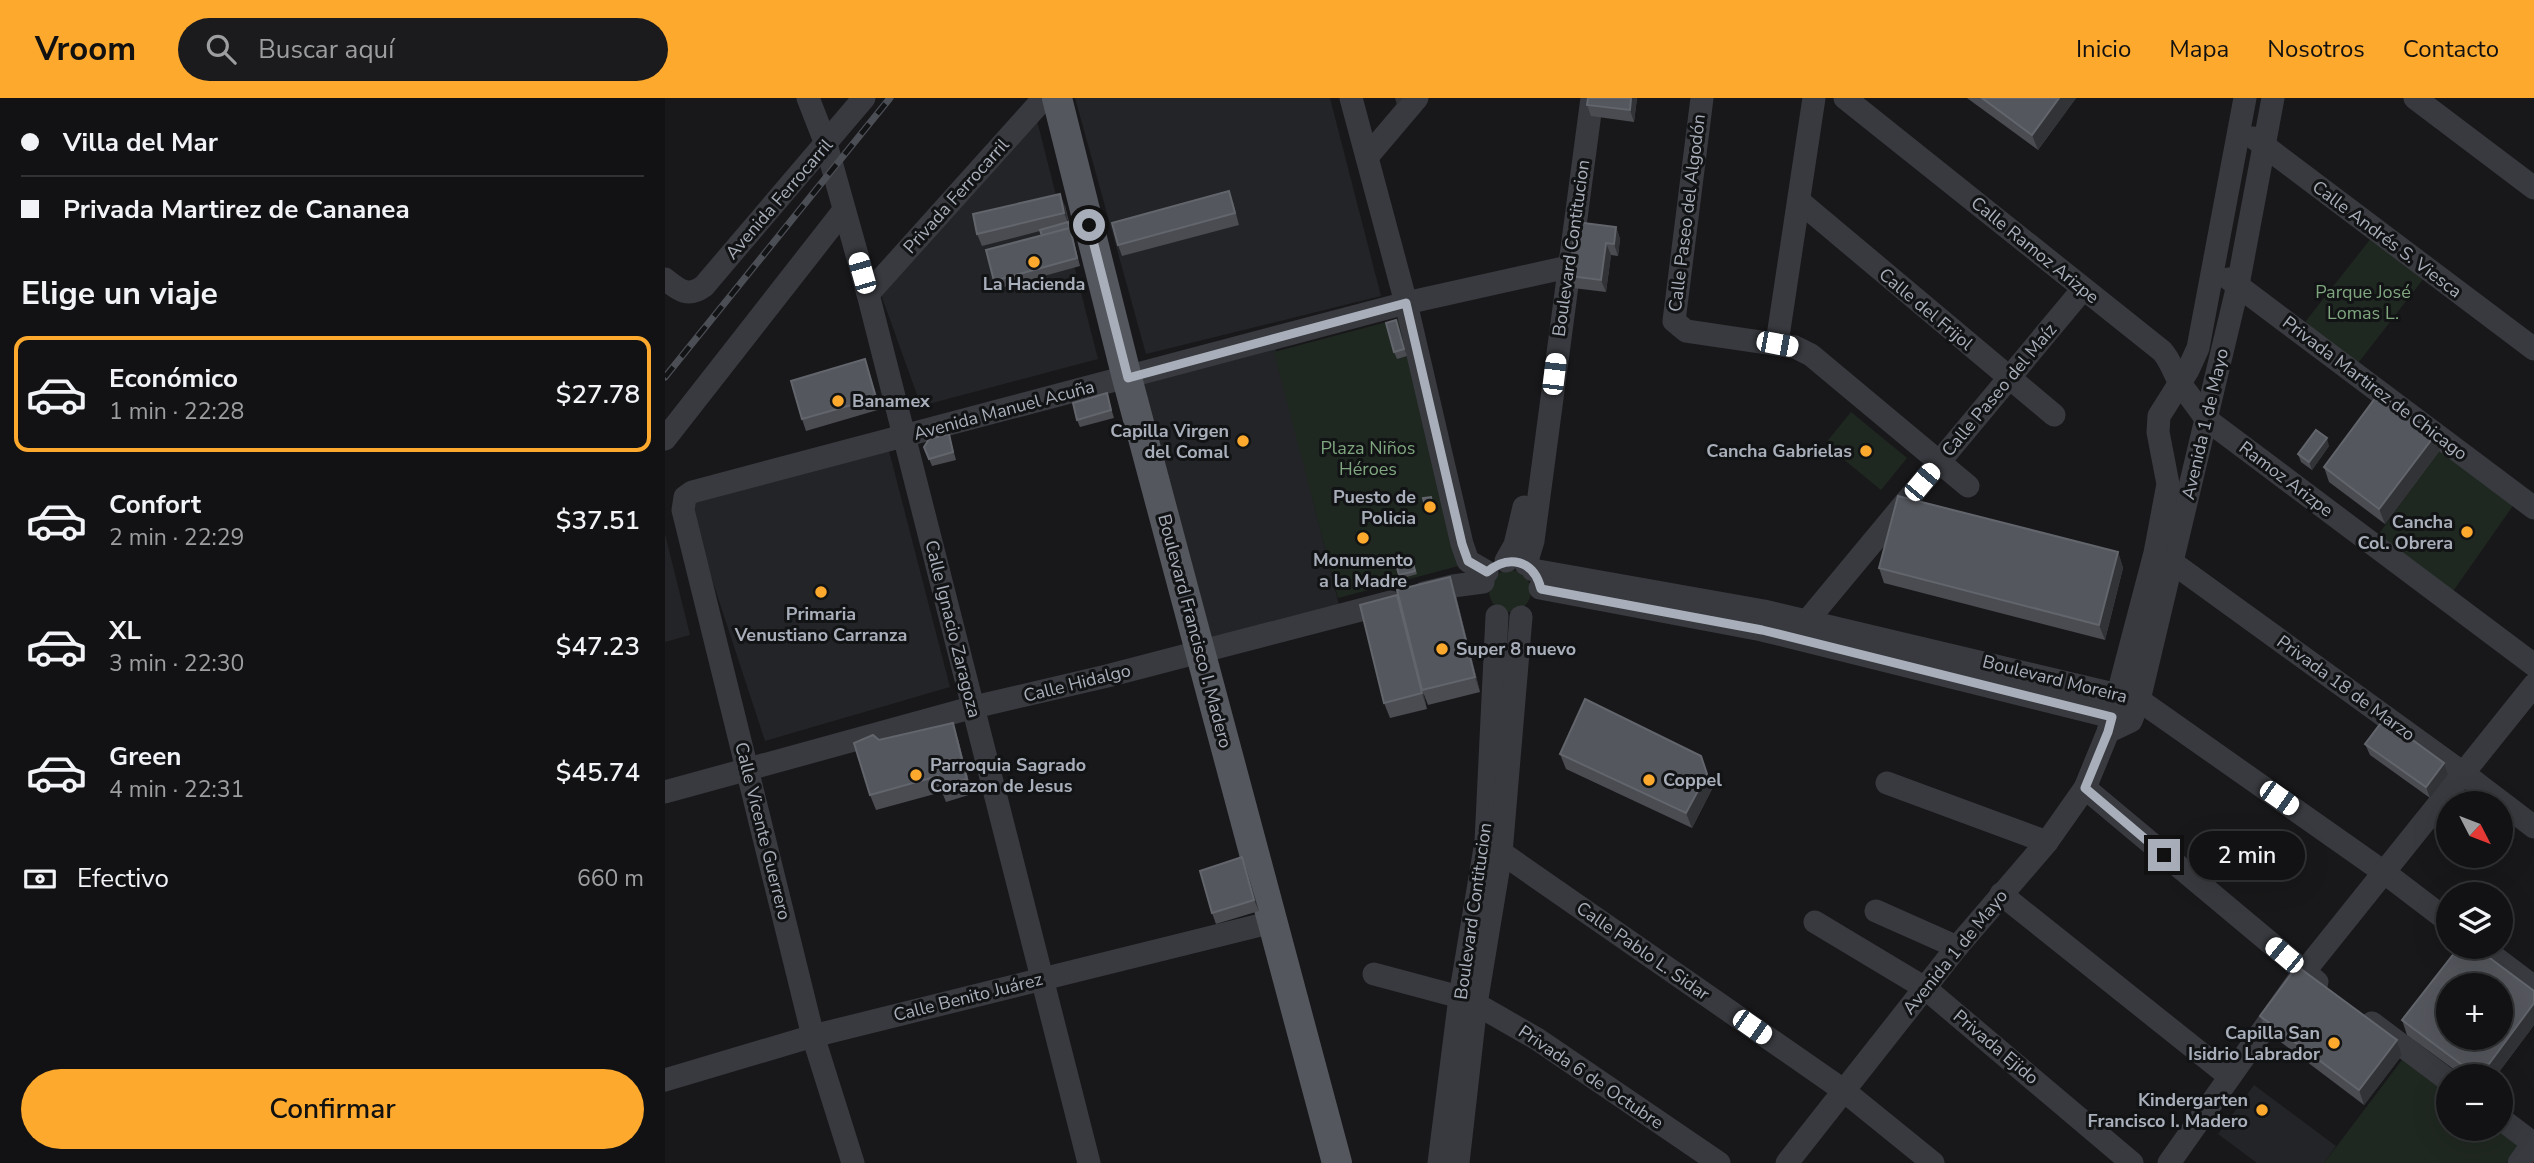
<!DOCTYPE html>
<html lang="es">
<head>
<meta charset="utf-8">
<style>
  body { margin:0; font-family:"Nunito Sans",sans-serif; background:#1b1b1d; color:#f1f3f6; height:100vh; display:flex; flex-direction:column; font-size:26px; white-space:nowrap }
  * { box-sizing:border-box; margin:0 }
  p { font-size:23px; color:#9c9ea0 }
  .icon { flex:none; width:38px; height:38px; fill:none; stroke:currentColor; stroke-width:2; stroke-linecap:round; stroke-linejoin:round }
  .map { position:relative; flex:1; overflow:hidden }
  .sheet { display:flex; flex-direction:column; background:#121214; width:665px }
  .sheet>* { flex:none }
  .banner { display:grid; align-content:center; height:154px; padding:0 21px; background:#121214 }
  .needle { width:46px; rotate:132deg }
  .tools { position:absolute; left:1771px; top:693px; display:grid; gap:14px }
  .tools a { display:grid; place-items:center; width:77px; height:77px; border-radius:50%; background:#121214; box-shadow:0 7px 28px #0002,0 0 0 2px #313234; font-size:35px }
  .end { position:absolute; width:32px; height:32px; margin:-16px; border:9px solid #a9afba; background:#111; box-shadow:0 0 0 4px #111 }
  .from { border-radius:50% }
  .bubble { position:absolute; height:49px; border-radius:24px; background:#121214; box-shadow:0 7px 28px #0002,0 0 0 2px #313234; font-size:23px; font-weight:600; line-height:49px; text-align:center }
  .car { position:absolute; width:21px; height:42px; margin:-21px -10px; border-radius:9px; box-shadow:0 0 5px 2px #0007; background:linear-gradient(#fff 24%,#345 0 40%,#fff 0 76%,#345 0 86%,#fff 0) }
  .banner b { display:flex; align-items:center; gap:24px; height:66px; font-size:26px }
  .banner b+b { border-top:2px solid #313234 }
  .banner i { width:18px; height:18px; background:#f1f3f6 }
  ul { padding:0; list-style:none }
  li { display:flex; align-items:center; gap:21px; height:116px; margin:0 14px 10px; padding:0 7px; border:4px solid transparent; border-radius:14px }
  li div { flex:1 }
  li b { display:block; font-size:26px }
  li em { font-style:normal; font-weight:600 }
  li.current { border-color:#fda92d }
  li>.icon { width:63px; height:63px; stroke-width:1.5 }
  h2 { padding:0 21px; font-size:32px; line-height:84px }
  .pay { display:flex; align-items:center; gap:18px; height:77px; padding:0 21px; font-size:26px }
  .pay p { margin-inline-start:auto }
  .cta { display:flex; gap:14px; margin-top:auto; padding:14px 21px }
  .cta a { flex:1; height:80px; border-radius:42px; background:#fda92d; color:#111; font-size:28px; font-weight:600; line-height:80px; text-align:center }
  header { display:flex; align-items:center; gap:42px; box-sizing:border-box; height:98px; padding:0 35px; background:#fda92d; color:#111 }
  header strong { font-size:33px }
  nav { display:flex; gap:38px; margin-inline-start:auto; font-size:24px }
  .search { width:490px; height:63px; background:#1b1b1d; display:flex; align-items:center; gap:18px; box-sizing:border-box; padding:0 24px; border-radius:38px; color:#9c9ea0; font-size:26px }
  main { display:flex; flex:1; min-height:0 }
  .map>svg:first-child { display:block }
  .built { fill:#232427 }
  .green { fill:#1f2820 }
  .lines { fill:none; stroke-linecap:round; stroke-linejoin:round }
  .minor { stroke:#383a3f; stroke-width:23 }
  .major { stroke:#54575e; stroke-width:30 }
  .rail-casing { stroke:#4b4e54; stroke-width:7 }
  .rail { stroke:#121315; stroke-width:4.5; stroke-dasharray:13; stroke-linecap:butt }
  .wall { fill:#4a4c52 }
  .shaded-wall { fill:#323337 }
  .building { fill:#54575d; stroke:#62656c; stroke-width:2; fill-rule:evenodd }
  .route { stroke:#a9afba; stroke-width:9 }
  .poi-dot { fill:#fda92d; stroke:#121315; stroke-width:2.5 }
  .labels { text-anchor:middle; stroke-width:6; stroke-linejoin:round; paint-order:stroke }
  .street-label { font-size:18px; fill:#a9afba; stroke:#121315 }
  .poi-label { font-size:18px; font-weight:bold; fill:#a9afba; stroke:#121315; text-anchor:end }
  .park-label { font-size:18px; fill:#7fa67f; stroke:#121315 }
</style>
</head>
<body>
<header>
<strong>Vroom</strong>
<div class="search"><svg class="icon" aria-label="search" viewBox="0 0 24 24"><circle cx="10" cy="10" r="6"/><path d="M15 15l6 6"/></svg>Buscar aquí</div>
<nav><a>Inicio</a><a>Mapa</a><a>Nosotros</a><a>Contacto</a></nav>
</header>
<main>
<section class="sheet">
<div class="banner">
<b><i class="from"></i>Villa del Mar</b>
<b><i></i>Privada Martirez de Cananea</b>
</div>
<h2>Elige un viaje</h2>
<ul>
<li class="current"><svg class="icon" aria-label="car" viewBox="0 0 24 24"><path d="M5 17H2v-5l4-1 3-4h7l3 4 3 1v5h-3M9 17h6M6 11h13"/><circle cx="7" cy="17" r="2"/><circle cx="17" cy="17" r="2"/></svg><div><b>Económico</b><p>1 min · 22:28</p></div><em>$27.78</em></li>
<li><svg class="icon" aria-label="car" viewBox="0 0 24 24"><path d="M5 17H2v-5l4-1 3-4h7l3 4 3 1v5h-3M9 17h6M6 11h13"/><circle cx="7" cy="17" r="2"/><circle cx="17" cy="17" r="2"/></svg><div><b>Confort</b><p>2 min · 22:29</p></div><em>$37.51</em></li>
<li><svg class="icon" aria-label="car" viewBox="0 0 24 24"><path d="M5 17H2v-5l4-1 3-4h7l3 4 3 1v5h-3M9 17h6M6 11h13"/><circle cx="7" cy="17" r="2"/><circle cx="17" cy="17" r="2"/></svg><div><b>XL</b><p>3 min · 22:30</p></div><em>$47.23</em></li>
<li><svg class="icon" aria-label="car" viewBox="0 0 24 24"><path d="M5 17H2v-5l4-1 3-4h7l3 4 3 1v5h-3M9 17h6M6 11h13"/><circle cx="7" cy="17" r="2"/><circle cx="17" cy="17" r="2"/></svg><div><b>Green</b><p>4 min · 22:31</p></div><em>$45.74</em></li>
</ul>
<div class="pay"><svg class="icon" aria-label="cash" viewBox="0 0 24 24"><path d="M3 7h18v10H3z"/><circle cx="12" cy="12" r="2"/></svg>Efectivo<p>660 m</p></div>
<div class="cta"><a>Confirmar</a></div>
</section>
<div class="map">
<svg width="1869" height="1065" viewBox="0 0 1869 1065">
  <rect width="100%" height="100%" fill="#18181a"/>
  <!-- built -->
  <g class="built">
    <path d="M 410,0 L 665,0 L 716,198 L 481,256 Z"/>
    <path d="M 370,15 L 433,261 L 256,308 L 214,191 Z"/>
    <path d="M 608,241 L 675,511 L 526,550 L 452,281 Z"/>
    <path d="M 224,353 L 285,589 L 100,643 L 20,399 Z"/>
    <path d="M 0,436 L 25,537 L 0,544 Z"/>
    <path d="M 1589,987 L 1671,1048 L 1659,1065 L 1592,1065 L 1553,1036 Z"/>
  </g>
  <!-- green -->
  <g class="green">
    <path d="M 1707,139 L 1759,180 L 1690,269 L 1637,228 Z"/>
    <path d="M 733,221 L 797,467 L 673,500 L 609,254 Z"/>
    <path d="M 1186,314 L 1242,360 L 1216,392 L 1160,346 Z"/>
    <path d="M 1778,346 L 1852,402 L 1784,499 L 1711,440 Z"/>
    <circle cx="845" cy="493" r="21"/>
    <path d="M 1740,958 L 1783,990 L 1783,1031 L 1836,1031 L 1857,1044 L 1841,1065 L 1659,1065 Z"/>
  </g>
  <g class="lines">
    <!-- minor -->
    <g class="minor">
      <path d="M 143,0 L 161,46 L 203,196 L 424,1065"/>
      <path d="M 686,0 L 741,205 L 797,446 L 803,463 L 822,474"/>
      <path d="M 1037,0 L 1009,223 L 1021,233 L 1130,249 L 1146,257 L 1303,388"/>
      <path d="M 1180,0 L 1497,253 C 1507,264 1509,277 1517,288 C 1525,299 1533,309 1541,321 L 1869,567"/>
      <path d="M 1750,0 L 1869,90"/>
      <path d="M 1589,40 L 1869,251"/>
      <path d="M 702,59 L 752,0"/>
      <path d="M 1134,103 L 1389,317"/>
      <path d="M 0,181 C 14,192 23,200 39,188 L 199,0"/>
      <path d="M 1564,181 L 1869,410"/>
      <path d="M 203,196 L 379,0"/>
      <path d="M 1112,245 L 1149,0"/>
      <path d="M 0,341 L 179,112"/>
      <path d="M 1495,458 L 1508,465 L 1798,675 L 1869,729"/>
      <path d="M 841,463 L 850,447 L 859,409"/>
      <path d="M 861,466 L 868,443 L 927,0"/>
      <path d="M 868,472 L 1099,513 L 1474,602 L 1720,775 L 1783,823"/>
      <path d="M 875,490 L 1097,532 L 1459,622"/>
      <path d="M 759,495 L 788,488 L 818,484"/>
      <path d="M 1142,523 L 1418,191"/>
      <path d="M 1443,634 L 1466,623 L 1474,602 L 1573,187 L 1608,0"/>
      <path d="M 1222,685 L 1382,744"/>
      <path d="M 1420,690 L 1652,884"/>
      <path d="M 0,694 L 309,609 L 442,578 L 726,504"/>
      <path d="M 821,744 L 1178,992 L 1268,1065"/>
      <path d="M 1336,796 L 1564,978"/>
      <path d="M 1211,813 L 1292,849"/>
      <path d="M 1150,824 L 1260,890 L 1467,1065"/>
      <path d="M 1816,849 L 1869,889"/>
      <path d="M 709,876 L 795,899 L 811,906 L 872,941 L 1054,1065"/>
      <path d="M 1707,925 L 1783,982"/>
      <path d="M 0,982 L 148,938 L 608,824"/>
      <path d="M 1836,1021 L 1869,1046"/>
      <path d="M 188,1065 L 148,938 L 18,412 L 20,399 L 27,394 L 741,205 L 903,169"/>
      <path d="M 774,1065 L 795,899 L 821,744 L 832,518"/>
      <path d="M 793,1065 L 811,906 L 836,755 L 856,519"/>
      <path d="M 1122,1065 L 1292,849 L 1382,744 L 1420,690 L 1443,634 L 1490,455 L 1503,386 L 1493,334 L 1494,318 L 1523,272 L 1533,250 L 1580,0"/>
      <path d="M 1504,1065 L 1639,874 L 1869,587"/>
      <path d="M 1854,1065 L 1869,1044"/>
    </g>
    <!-- major -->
    <path class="major" d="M 392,0 L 462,280 L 672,1065"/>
    <defs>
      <path id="rail" d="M 0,279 L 225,0"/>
    </defs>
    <!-- rail casing -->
    <use href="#rail" class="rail-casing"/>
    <!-- rail -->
    <use href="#rail" class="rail"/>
  </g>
  <!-- wall -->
  <g class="wall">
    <path d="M 923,0 L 972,0 L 969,24 L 926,18 L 922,7 Z"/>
    <path d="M 1302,0 L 1411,0 L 1373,52 Z"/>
    <path d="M 568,104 L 574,127 L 457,158 L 453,147 Z"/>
    <path d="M 400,108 L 415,168 L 332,191 L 329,183 L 377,138 L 375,133 L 317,148 L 312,136 Z"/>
    <path d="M 951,129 L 955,141 L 953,158 L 946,157 L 941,194 L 908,190 L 904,178 Z"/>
    <path d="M 733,230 L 742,258 L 732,261 L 729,254 Z"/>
    <path d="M 200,261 L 216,311 L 141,333 L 137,321 Z"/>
    <path d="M 444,303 L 449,320 L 415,329 L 412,322 Z"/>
    <path d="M 284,336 L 291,362 L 267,368 L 259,349 Z"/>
    <path d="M 1664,348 L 1647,372 L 1636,364 L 1633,356 Z"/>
    <path d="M 1775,352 L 1720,426 L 1664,384 L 1659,369 Z"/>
    <path d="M 767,402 L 770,414 L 763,416 L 761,412 Z"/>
    <path d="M 1453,454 L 1458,470 L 1440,542 L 1219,485 L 1214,470 Z"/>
    <path d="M 747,461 L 752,476 L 735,481 L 731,466 Z"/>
    <path d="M 790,494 L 815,594 L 763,607 L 758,594 L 762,611 L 725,620 L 719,605 L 732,497 L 737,512 Z"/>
    <path d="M 293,641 L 307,696 L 281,704 L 277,694 L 211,712 L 205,697 L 214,642 Z"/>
    <path d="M 1700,646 L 1783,677 L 1765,700 L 1705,657 Z"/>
    <path d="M 895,656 L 1047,691 L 1027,730 L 901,671 Z"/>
    <path d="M 577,759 L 594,813 L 551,826 L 547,815 Z"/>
    <path d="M 1869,893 L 1869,927 L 1831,978 L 1798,978 L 1742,937 L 1737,922 Z"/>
    <path d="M 1595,918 L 1732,942 L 1737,957 L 1699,1007 L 1601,933 Z"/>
  </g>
  <!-- shaded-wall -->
  <g class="shaded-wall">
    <path d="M 730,0 L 738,0 L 732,7 Z"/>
    <path d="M 966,0 L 972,0 L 969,24 L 965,12 Z"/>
    <path d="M 1394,0 L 1411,0 L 1373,52 L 1367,37 Z"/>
    <path d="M 395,96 L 400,108 L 404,127 L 399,115 Z"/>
    <path d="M 951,129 L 955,141 L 953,158 L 949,146 Z"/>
    <path d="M 941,145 L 946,157 L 941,194 L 936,182 Z"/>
    <path d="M 1770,337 L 1775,352 L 1720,426 L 1714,411 Z"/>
    <path d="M 1662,340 L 1664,348 L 1647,372 L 1644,364 Z"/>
    <path d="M 1453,454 L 1458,470 L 1440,542 L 1434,527 Z"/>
    <path d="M 785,479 L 790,494 L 815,594 L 810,579 Z"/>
    <path d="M 732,497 L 737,512 L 762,611 L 757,595 Z"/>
    <path d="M 288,625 L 293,641 L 307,696 L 302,681 Z"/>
    <path d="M 1036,658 L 1047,691 L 1027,730 L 1021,715 Z"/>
    <path d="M 1779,665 L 1783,677 L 1765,700 L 1761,689 Z"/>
    <path d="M 577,759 L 581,770 L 594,813 L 589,802 Z"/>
    <path d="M 1869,905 L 1869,927 L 1831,978 L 1815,978 Z"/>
    <path d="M 1732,942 L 1737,957 L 1699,1007 L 1694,992 Z"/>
  </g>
  <!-- building -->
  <g class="building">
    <path d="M 923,0 L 966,0 L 965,12 L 922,7 Z"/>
    <path d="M 1317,0 L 1394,0 L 1367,37 Z"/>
    <path d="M 564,93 L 570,115 L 453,147 L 447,125 Z"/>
    <path d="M 395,96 L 399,115 L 312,136 L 308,116 Z"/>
    <path d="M 403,124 L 406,133 L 405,130 L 377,138 L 375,132 Z"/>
    <path d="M 911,124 L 951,129 L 949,146 L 941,145 L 936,182 L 904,178 Z"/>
    <path d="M 405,130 L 412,160 L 329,183 L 321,152 Z"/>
    <path d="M 731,222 L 739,251 L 729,254 L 721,225 Z"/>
    <path d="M 200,261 L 211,300 L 137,321 L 126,283 Z"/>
    <path d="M 442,295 L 446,312 L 412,322 L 408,305 Z"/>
    <path d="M 1714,295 L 1770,337 L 1714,411 L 1659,369 Z"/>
    <path d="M 1651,332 L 1662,340 L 1644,364 L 1633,356 Z"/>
    <path d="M 284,336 L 288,354 L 264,361 L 259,349 L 264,341 Z"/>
    <path d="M 1233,398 L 1453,454 L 1434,527 L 1214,470 Z"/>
    <path d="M 766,399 L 768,410 L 761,412 L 758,400 Z"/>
    <path d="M 747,461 L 750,473 L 734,477 L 731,466 Z"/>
    <path d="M 785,479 L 810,579 L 757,592 L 732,492 Z"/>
    <path d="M 732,497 L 757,595 L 719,605 L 695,507 Z"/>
    <path d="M 920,601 L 1036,658 L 1042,676 L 1021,715 L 895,656 Z"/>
    <path d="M 1719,621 L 1779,665 L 1761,689 L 1700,646 Z"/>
    <path d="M 288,625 L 302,681 L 275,689 L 273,678 L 205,697 L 189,645 L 208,637 L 214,642 Z"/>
    <path d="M 577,759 L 589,802 L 547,815 L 535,773 Z"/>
    <path d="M 1794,849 L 1810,849 L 1869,893 L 1869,905 L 1815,978 L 1812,978 L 1737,922 ZM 1783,887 L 1836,887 L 1836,940 L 1783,940 Z"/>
    <path d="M 1632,868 L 1732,942 L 1694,992 L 1595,918 Z"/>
  </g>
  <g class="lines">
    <!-- route -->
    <path class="route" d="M 424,127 L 463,280 L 741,205 L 797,446 L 803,463 L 822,474 C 844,456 869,462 876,491 L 1097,532 L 1447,619 L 1443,634 L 1420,690 L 1499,757"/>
  </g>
  <!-- markers -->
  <g class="poi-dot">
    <circle cx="369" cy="164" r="7"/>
    <circle cx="173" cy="303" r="7"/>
    <circle cx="578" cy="343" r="7"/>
    <circle cx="1201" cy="353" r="7"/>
    <circle cx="765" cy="409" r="7"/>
    <circle cx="1802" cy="434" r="7"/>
    <circle cx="698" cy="440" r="7"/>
    <circle cx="156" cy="494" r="7"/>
    <circle cx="777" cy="551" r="7"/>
    <circle cx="251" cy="677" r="7"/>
    <circle cx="984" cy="682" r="7"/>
    <circle cx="1669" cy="945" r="7"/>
    <circle cx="1597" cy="1012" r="7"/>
  </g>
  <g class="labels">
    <!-- street labels -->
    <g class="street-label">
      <text transform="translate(291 98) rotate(-48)" y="6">Privada Ferrocarril</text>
      <text transform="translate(114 101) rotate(-49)" y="6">Avenida Ferrocarril</text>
      <text transform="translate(1022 115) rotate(-83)" y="6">Calle Paseo del Algodón</text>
      <text transform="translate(1722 141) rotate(37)" y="6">Calle Andrés S. Viesca</text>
      <text transform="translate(906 150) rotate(-82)" y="6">Boulevard Contitucion</text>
      <text transform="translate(1370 152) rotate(39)" y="6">Calle Ramoz Arizpe</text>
      <text transform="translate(1261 211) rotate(40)" y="6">Calle del Frijol</text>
      <text transform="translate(1710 290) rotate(37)" y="6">Privada Martirez de Chicago</text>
      <text transform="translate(1334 292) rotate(-50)" y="6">Calle Paseo del Maíz</text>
      <text transform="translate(339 312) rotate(-15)" y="6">Avenida Manuel Acuña</text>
      <text transform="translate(1540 326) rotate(-77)" y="6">Avenida 1 de Mayo</text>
      <text transform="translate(1621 381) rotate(37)" y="6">Ramoz Arizpe</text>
      <text transform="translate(288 531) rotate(76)" y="6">Calle Ignacio Zaragoza</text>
      <text transform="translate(530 533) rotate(75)" y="6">Boulevard Francisco I. Madero</text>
      <text transform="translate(1390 581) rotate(14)" y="6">Boulevard Moreira</text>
      <text transform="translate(412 585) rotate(-14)" y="6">Calle Hidalgo</text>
      <text transform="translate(1681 590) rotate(36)" y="6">Privada 18 de Marzo</text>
      <text transform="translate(98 733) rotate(76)" y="6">Calle Vicente Guerrero</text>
      <text transform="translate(808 813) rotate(-82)" y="6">Boulevard Contitucion</text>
      <text transform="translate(978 853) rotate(35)" y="6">Calle Pablo L. Sidar</text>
      <text transform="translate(1290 854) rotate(-51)" y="6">Avenida 1 de Mayo</text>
      <text transform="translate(303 899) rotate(-14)" y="6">Calle Benito Juárez</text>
      <text transform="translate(1331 949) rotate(40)" y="6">Privada Ejido</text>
      <text transform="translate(926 979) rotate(34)" y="6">Privada 6 de Octubre</text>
    </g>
    <!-- poi labels -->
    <g class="poi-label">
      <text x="369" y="192" text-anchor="middle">La Hacienda</text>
      <text x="187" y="309" text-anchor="start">Banamex</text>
      <text x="564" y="339">Capilla Virgen<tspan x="564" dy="21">del Comal</tspan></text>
      <text x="1187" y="359">Cancha Gabrielas</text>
      <text x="751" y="405">Puesto de<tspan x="751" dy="21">Policia</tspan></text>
      <text x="1788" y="430">Cancha<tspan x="1788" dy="21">Col. Obrera</tspan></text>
      <text x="698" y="468" text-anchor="middle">Monumento<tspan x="698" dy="21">a la Madre</tspan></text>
      <text x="156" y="522" text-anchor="middle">Primaria<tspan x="156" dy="21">Venustiano Carranza</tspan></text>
      <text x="791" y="557" text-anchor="start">Super 8 nuevo</text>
      <text x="265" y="673" text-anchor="start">Parroquia Sagrado<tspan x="265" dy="21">Corazon de Jesus</tspan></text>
      <text x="998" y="688" text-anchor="start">Coppel</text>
      <text x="1655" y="941">Capilla San<tspan x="1655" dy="21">Isidrio Labrador</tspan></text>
      <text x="1583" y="1008">Kindergarten<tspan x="1583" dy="21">Francisco I. Madero</tspan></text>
    </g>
    <!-- park labels -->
    <g class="park-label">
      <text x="1698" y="200">Parque José<tspan x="1698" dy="21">Lomas L.</tspan></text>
      <text x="703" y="356">Plaza Niños<tspan x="703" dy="21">Héroes</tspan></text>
    </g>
  </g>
</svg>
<div class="tools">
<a><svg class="needle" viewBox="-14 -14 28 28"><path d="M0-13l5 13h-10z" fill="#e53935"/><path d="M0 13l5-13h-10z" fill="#9c9ea0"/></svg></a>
<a><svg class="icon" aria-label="layers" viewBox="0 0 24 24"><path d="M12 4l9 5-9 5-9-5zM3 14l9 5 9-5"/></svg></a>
<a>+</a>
<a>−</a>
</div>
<i class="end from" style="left:424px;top:127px"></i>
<i class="end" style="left:1499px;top:757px"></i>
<div class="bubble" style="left:1524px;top:733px;width:116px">2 min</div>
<i class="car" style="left:197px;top:175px;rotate:344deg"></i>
<i class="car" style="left:1112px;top:246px;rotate:101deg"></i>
<i class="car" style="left:889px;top:276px;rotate:7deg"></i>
<i class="car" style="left:1257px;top:384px;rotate:40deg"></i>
<i class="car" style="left:1614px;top:700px;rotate:125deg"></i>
<i class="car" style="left:1619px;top:857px;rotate:310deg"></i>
<i class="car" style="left:1087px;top:929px;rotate:125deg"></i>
</div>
</main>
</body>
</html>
